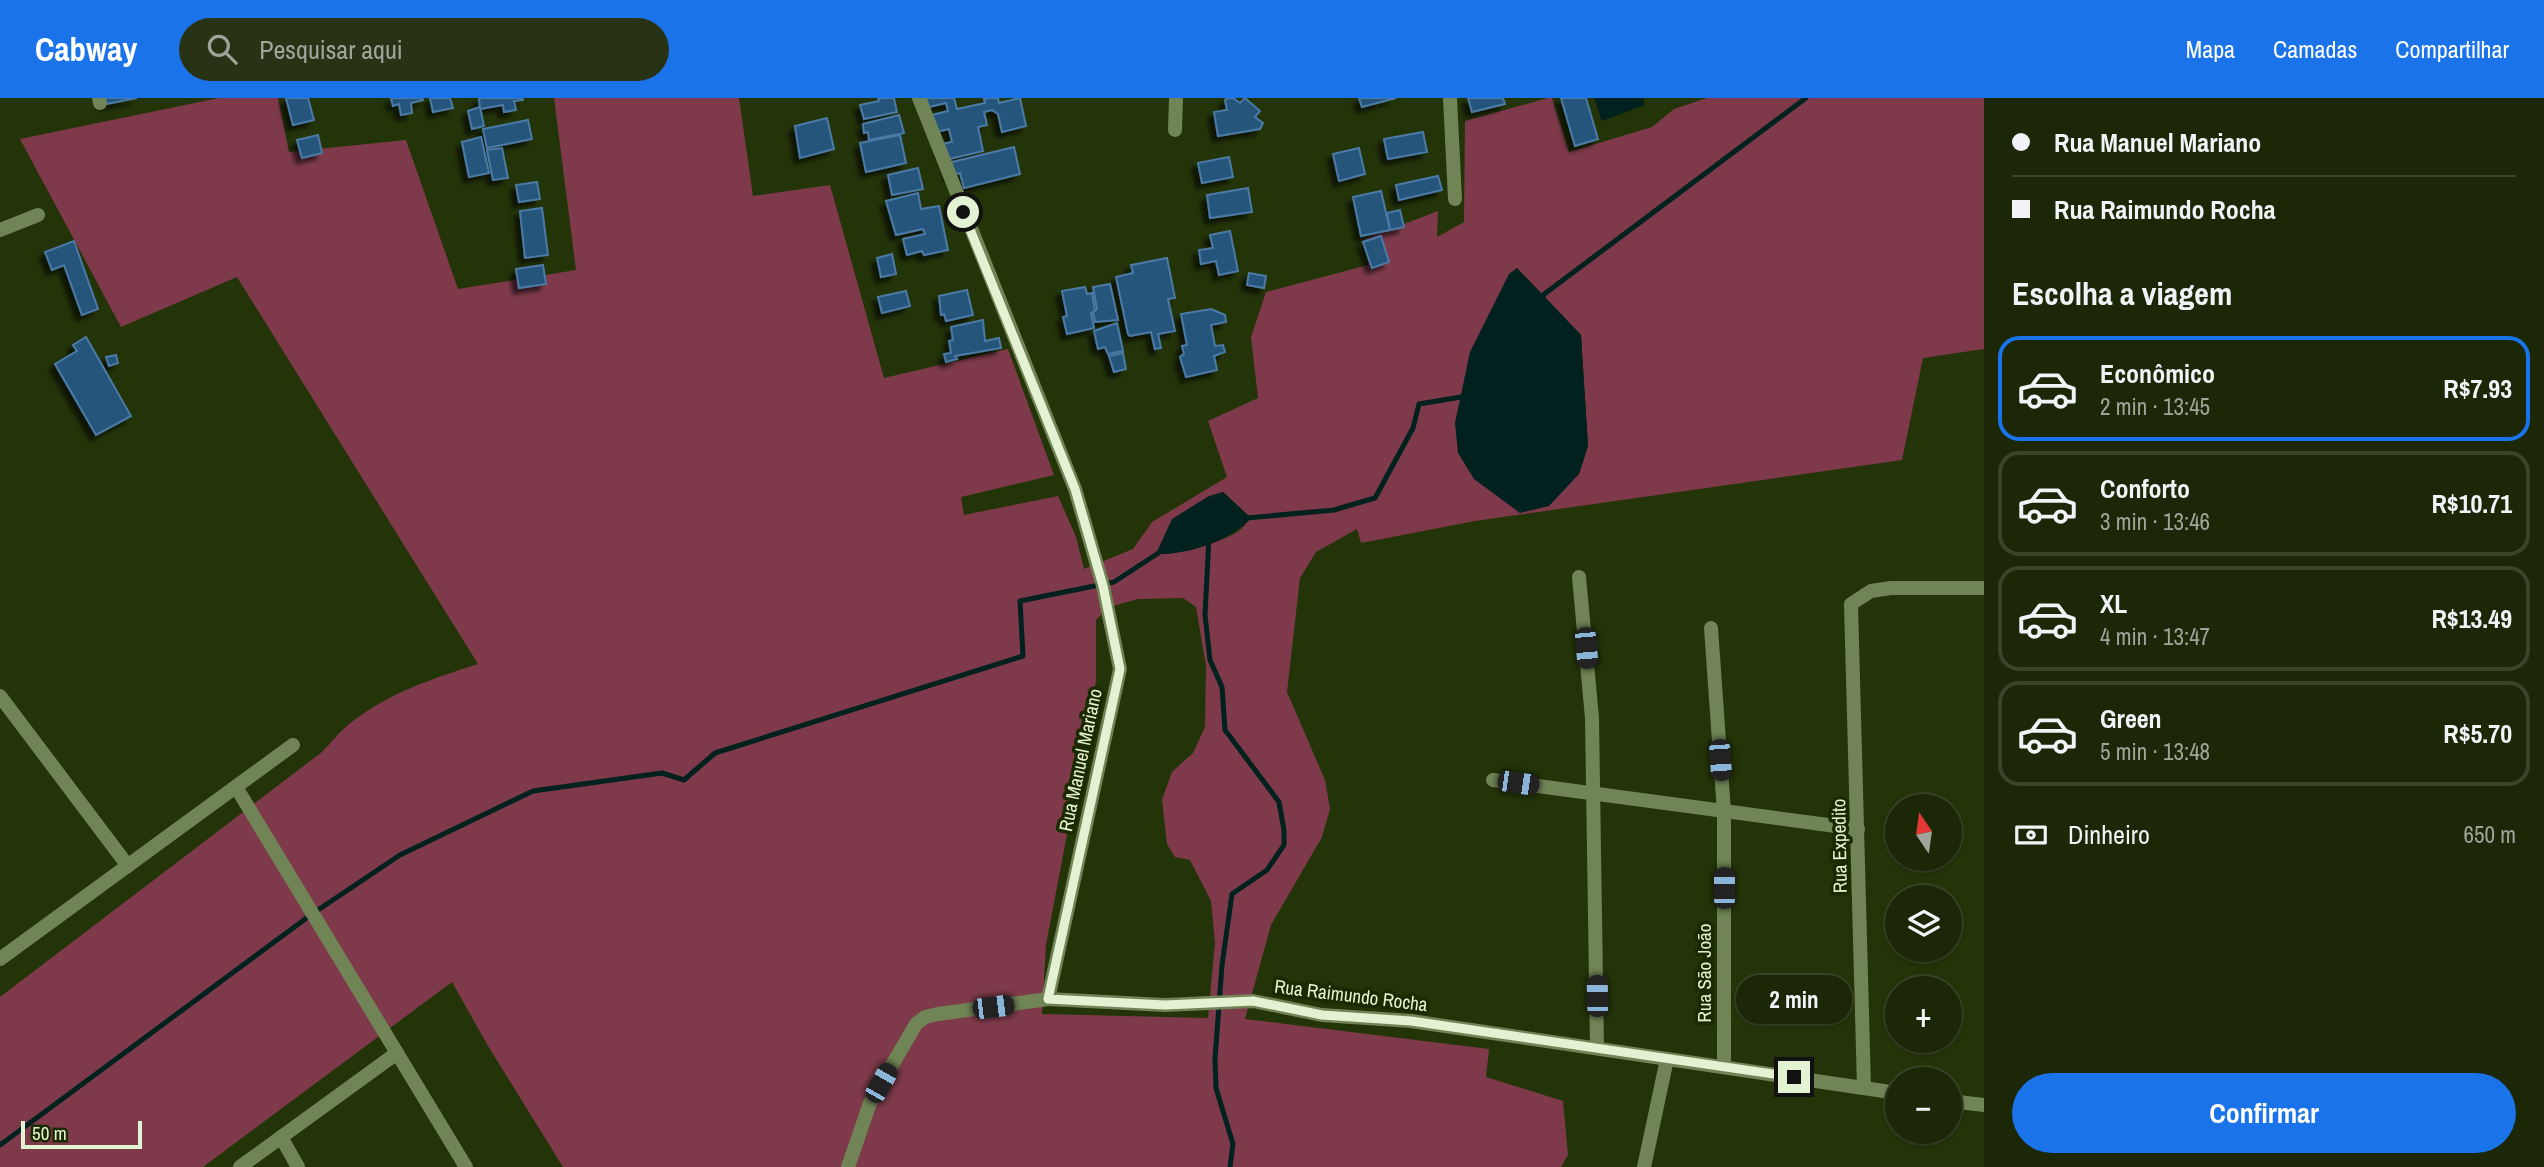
<!DOCTYPE html>
<html lang="pt">
<head>
<meta charset="utf-8">
<style>
  body { margin:0; font-family:"Archivo Narrow",sans-serif; background:#283315; color:#f1f3f6; height:100vh; display:flex; flex-direction:column; font-size:26px; white-space:nowrap }
  * { box-sizing:border-box; margin:0 }
  p { font-size:23px; color:#a0a59b }
  .icon { flex:none; width:38px; height:38px; fill:none; stroke:currentColor; stroke-width:2; stroke-linecap:round; stroke-linejoin:round }
  .map { position:relative; flex:1; overflow:hidden }
  .side { display:flex; flex-direction:column; background:#1b2707; width:560px }
  .side>* { flex:none }
  .banner { display:grid; align-content:center; height:154px; padding:0 28px; background:#1b2707 }
  .needle { width:46px; rotate:347deg }
  .tools { position:absolute; left:1885px; top:696px; display:grid; gap:14px }
  .tools a { display:grid; place-items:center; width:77px; height:77px; border-radius:50%; background:#1b2707; box-shadow:0 2px 5px #0004,0 0 0 2px #394428; font-size:35px }
  .scale { position:absolute; left:21px; bottom:18px; width:121px; box-sizing:border-box; padding-left:7px; border:4px solid #e4f2d4; border-top:0; font-size:19px; line-height:24px; white-space:nowrap; color:#e4f2d4; -webkit-text-stroke:5px #1b2a00; paint-order:stroke }
  .end { position:absolute; width:32px; height:32px; margin:-16px; border:9px solid #e4f2d4; background:#111; box-shadow:0 0 0 4px #111 }
  .from { border-radius:50% }
  .bubble { position:absolute; height:49px; border-radius:24px; background:#1b2707; box-shadow:0 2px 5px #0004,0 0 0 2px #394428; font-size:23px; font-weight:800; line-height:49px; text-align:center }
  .car { position:absolute; width:21px; height:42px; margin:-21px -10px; border-radius:9px; box-shadow:0 0 5px 2px #0007; background:linear-gradient(#222 24%,#8ab4d8 0 40%,#222 0 76%,#8ab4d8 0 86%,#222 0) }
  .banner b { display:flex; align-items:center; gap:24px; height:66px; font-size:26px }
  .banner b+b { border-top:2px solid #394428 }
  .banner i { width:18px; height:18px; background:#f1f3f6 }
  ul { padding:0; list-style:none }
  li { display:flex; align-items:center; gap:21px; height:105px; margin:0 14px 10px; padding:0 14px; border:4px solid #394428; border-radius:21px }
  li div { flex:1 }
  li b { display:block; font-size:26px }
  li em { font-style:normal; font-weight:800 }
  li.active { border-color:#1a73e8 }
  li>.icon { width:63px; height:63px; stroke-width:1.5 }
  h2 { padding:0 28px; font-size:32px; line-height:84px }
  .pay { display:flex; align-items:center; gap:18px; height:77px; padding:0 28px; font-size:26px }
  .pay p { margin-inline-start:auto }
  .cta { display:flex; gap:14px; margin-top:auto; padding:14px 28px }
  .cta a { flex:1; height:80px; border-radius:42px; background:#1a73e8; color:#fff; font-size:28px; font-weight:800; line-height:80px; text-align:center }
  header { display:flex; align-items:center; gap:42px; box-sizing:border-box; height:98px; padding:0 35px; background:#1a73e8; color:#fff }
  header strong { font-size:33px }
  nav { display:flex; gap:38px; margin-inline-start:auto; font-size:24px }
  .search { width:490px; height:63px; background:#283315; display:flex; align-items:center; gap:18px; box-sizing:border-box; padding:0 24px; border-radius:38px; color:#a0a59b; font-size:26px }
  main { display:flex; flex:1; min-height:0 }
  .map>svg:first-child { display:block }
  .green { fill:#7e3a4a; fill-rule:evenodd }
  .water { fill:#00211e }
  .lines { fill:none; stroke-linecap:round; stroke-linejoin:round }
  .stream { stroke:#00211e; stroke-width:5 }
  .building { fill:#25547c; stroke:#4b7aa6; stroke-width:2; filter:url(#shadow) }
  .street { stroke:#708456; stroke-width:14 }
  .route { stroke:#e4f2d4; stroke-width:9 }
  .labels { text-anchor:middle; stroke-width:7; stroke-linejoin:round; paint-order:stroke }
  .street-label { font-size:19px; fill:#e4f2d4; stroke:#1b2a00 }
</style>
</head>
<body>
<header>
<strong>Cabway</strong>
<div class="search"><svg class="icon" aria-label="search" viewBox="0 0 24 24"><circle cx="10" cy="10" r="6"/><path d="M15 15l6 6"/></svg>Pesquisar aqui</div>
<nav><a>Mapa</a><a>Camadas</a><a>Compartilhar</a></nav>
</header>
<main>
<div class="map">
<svg width="1984" height="1069" viewBox="0 0 1984 1069">
  <defs>
    <filter id="shadow"><feDropShadow dx="-5.5" dy="5.5" stdDeviation="2" flood-color="#0009"/></filter>
  </defs>
  <rect width="100%" height="100%" fill="#243409"/>
  <!-- green -->
  <path class="green" d="M 219,0 L 278,0 L 289,54 L 406,42 L 458,191 L 576,172 L 554,0 L 739,0 L 753,98 L 830,87 L 884,280 L 1008,251 L 1054,377 L 961,399 L 964,417 L 1058,398 L 1076,439 L 1084,471 L 1133,451 L 1152,424 L 1227,379 L 1208,323 L 1258,300 L 1251,239 L 1266,194 L 1368,167 L 1365,141 L 1438,113 L 1437,139 L 1464,124 L 1465,23 L 1548,0 L 1552,0 L 1569,54 L 1652,29 L 1674,11 L 1707,0 L 1984,0 L 1984,251 L 1923,260 L 1902,362 L 1475,423 L 1361,445 L 1357,431 L 1316,454 L 1300,480 L 1287,594 L 1325,682 L 1330,711 L 1322,739 L 1271,827 L 1245,921 L 1489,951 L 1486,979 L 1563,1003 L 1568,1057 L 1561,1069 L 563,1069 L 488,948 L 452,884 L 203,1069 L 0,1069 L 0,899 L 322,654 C 331,645 339,634 349,626 C 388,595 432,581 478,566 L 237,179 L 121,229 L 20,41 ZM 1517,170 L 1581,237 L 1588,348 L 1579,376 L 1509,176 ZM 1223,394 L 1251,420 C 1247,424 1243,430 1239,433 C 1220,445 1179,457 1156,456 L 1172,422 ZM 1183,500 L 1196,509 L 1206,568 L 1205,629 L 1193,655 L 1172,674 L 1162,702 L 1167,746 L 1175,759 L 1190,762 L 1211,803 L 1215,845 L 1208,920 L 1042,916 L 1046,847 L 1096,583 L 1096,522 L 1109,509 L 1138,501 Z"/>
  <!-- water -->
  <g class="water">
    <path d="M 1594,0 L 1643,0 L 1645,7 L 1602,23 Z"/>
    <path d="M 1517,170 L 1581,237 L 1588,348 L 1579,376 L 1549,408 L 1520,415 L 1474,381 L 1458,355 L 1455,325 L 1470,254 L 1509,176 Z"/>
    <path d="M 1223,394 L 1251,420 C 1230,443 1187,457 1156,456 L 1172,421 L 1209,398 Z"/>
  </g>
  <g class="lines">
    <!-- stream -->
    <g class="stream">
      <path d="M 1543,205 L 1543,197 L 1806,0"/>
      <path d="M 1247,420 L 1334,412 L 1375,400 L 1413,330 L 1419,306 L 1467,298"/>
      <path d="M 1209,439 L 1205,517 L 1210,562 L 1222,589 L 1225,632 L 1279,704 L 1284,732 L 1284,747 L 1267,772 L 1232,796 L 1222,867 L 1215,961 L 1216,990 L 1233,1046 L 1230,1069"/>
      <path d="M 0,1047 L 312,816 L 400,757 L 533,693 L 662,675 L 684,682 L 715,655 L 1023,558 L 1020,503 L 1114,484 L 1160,454"/>
    </g>
  </g>
  <!-- building -->
  <g class="building">
    <path d="M 104,0 L 137,0 L 106,6 Z"/>
    <path d="M 286,0 L 308,0 L 314,22 L 293,27 Z"/>
    <path d="M 391,0 L 422,0 L 423,2 L 411,5 L 412,15 L 401,17 L 399,6 L 393,8 Z"/>
    <path d="M 430,0 L 450,0 L 453,10 L 433,14 Z"/>
    <path d="M 479,0 L 522,0 L 523,2 L 514,3 L 516,12 L 504,14 L 503,7 L 480,11 Z"/>
    <path d="M 878,0 L 894,0 L 897,14 L 864,21 L 860,7 L 879,3 Z"/>
    <path d="M 926,0 L 954,0 L 957,11 L 985,5 L 984,1 L 989,0 L 998,0 L 999,5 L 1020,0 L 1026,28 L 1002,34 L 998,16 L 992,12 L 984,14 L 987,27 L 978,29 L 983,53 L 945,62 L 941,46 L 952,44 L 949,31 L 936,34 L 932,17 L 948,13 L 946,5 L 929,9 Z"/>
    <path d="M 1228,0 L 1233,0 L 1240,5 L 1245,0 L 1260,13 L 1255,19 L 1263,25 L 1260,31 L 1218,38 L 1214,14 L 1227,12 L 1225,2 Z"/>
    <path d="M 1359,0 L 1396,0 L 1362,9 Z"/>
    <path d="M 1468,0 L 1503,0 L 1505,6 L 1472,14 Z"/>
    <path d="M 1561,0 L 1586,0 L 1598,41 L 1575,48 Z"/>
    <path d="M 480,9 L 484,28 L 472,31 L 468,13 Z"/>
    <path d="M 899,17 L 904,35 L 869,42 L 868,34 L 864,35 L 863,26 Z"/>
    <path d="M 827,20 L 834,51 L 800,60 L 795,28 Z"/>
    <path d="M 528,22 L 532,41 L 487,50 L 483,31 Z"/>
    <path d="M 1423,34 L 1427,54 L 1388,61 L 1384,41 Z"/>
    <path d="M 318,37 L 322,55 L 302,60 L 297,42 Z"/>
    <path d="M 900,37 L 906,65 L 866,74 L 860,45 Z"/>
    <path d="M 481,39 L 489,75 L 469,79 L 462,44 Z"/>
    <path d="M 1014,49 L 1020,76 L 964,90 L 960,75 L 950,77 L 948,65 Z"/>
    <path d="M 502,50 L 508,80 L 493,82 L 487,52 Z"/>
    <path d="M 1359,50 L 1365,76 L 1339,83 L 1333,56 Z"/>
    <path d="M 1229,59 L 1233,79 L 1202,85 L 1198,65 Z"/>
    <path d="M 918,70 L 923,91 L 892,97 L 888,77 Z"/>
    <path d="M 1438,78 L 1442,92 L 1399,102 L 1396,87 Z"/>
    <path d="M 537,84 L 540,101 L 519,104 L 516,87 Z"/>
    <path d="M 1248,90 L 1252,114 L 1210,120 L 1207,97 Z"/>
    <path d="M 1381,93 L 1390,132 L 1361,138 L 1353,99 Z"/>
    <path d="M 918,95 L 921,111 L 939,108 L 948,152 L 924,157 L 922,153 L 907,157 L 903,141 L 925,136 L 923,131 L 896,137 L 886,103 Z"/>
    <path d="M 542,110 L 548,157 L 525,160 L 520,113 Z"/>
    <path d="M 1400,112 L 1404,129 L 1390,132 L 1387,115 Z"/>
    <path d="M 1230,133 L 1238,173 L 1219,177 L 1216,163 L 1201,166 L 1199,152 L 1213,150 L 1210,137 Z"/>
    <path d="M 1381,138 L 1389,164 L 1372,170 L 1363,144 Z"/>
    <path d="M 74,143 L 98,211 L 82,217 L 64,167 L 52,172 L 45,154 Z"/>
    <path d="M 892,156 L 896,176 L 881,179 L 877,160 Z"/>
    <path d="M 1167,160 L 1175,200 L 1168,201 L 1175,233 L 1158,236 L 1161,250 L 1155,251 L 1151,234 L 1130,238 L 1128,236 L 1116,179 L 1133,175 L 1131,167 Z"/>
    <path d="M 543,167 L 546,186 L 519,190 L 516,171 Z"/>
    <path d="M 1249,175 L 1266,178 L 1264,190 L 1247,187 Z"/>
    <path d="M 1110,186 L 1118,222 L 1095,224 L 1093,214 L 1097,211 L 1093,189 Z"/>
    <path d="M 1085,189 L 1087,196 L 1092,195 L 1095,213 L 1091,215 L 1094,230 L 1067,236 L 1063,219 L 1067,218 L 1062,193 Z"/>
    <path d="M 967,192 L 973,217 L 946,223 L 944,216 L 941,217 L 939,198 Z"/>
    <path d="M 906,193 L 910,208 L 882,215 L 878,199 Z"/>
    <path d="M 1211,211 L 1225,217 L 1226,224 L 1211,227 L 1215,248 L 1223,247 L 1225,254 L 1214,258 L 1217,272 L 1186,279 L 1180,259 L 1184,256 L 1182,248 L 1187,247 L 1181,216 Z"/>
    <path d="M 983,222 L 985,243 L 999,240 L 1001,250 L 955,258 L 957,261 L 946,264 L 944,256 L 951,255 L 949,243 L 953,242 L 951,229 Z"/>
    <path d="M 1117,225 L 1123,253 L 1108,256 L 1105,249 L 1098,251 L 1094,233 Z"/>
    <path d="M 86,239 L 131,318 L 96,337 L 55,266 L 77,253 L 73,247 Z"/>
    <path d="M 1123,255 L 1126,271 L 1114,274 L 1109,258 Z"/>
    <path d="M 116,257 L 118,265 L 109,268 L 106,259 Z"/>
  </g>
  <g class="lines">
    <!-- street -->
    <g class="street">
      <path d="M 99,0 L 100,5"/>
      <path d="M 1450,0 L 1455,101"/>
      <path d="M 1175,32 L 1176,0"/>
      <path d="M 0,132 L 38,117"/>
      <path d="M 1579,479 L 1592,620 L 1597,949"/>
      <path d="M 1711,530 L 1724,714 L 1724,969"/>
      <path d="M 0,598 L 128,768"/>
      <path d="M 1493,682 L 1858,731"/>
      <path d="M 236,689 L 466,1069"/>
      <path d="M 0,861 L 293,647"/>
      <path d="M 1048,901 L 1165,907 L 1253,903 L 1322,917 L 1411,923 L 1897,995"/>
      <path d="M 1864,990 L 1851,506 L 1871,493 L 1891,490 L 1984,490"/>
      <path d="M 1950,1003 L 1984,1007"/>
      <path d="M 281,1039 L 298,1069"/>
      <path d="M 240,1069 L 397,955"/>
      <path d="M 848,1069 L 870,1005 L 916,926 L 925,919 L 938,916 L 1048,901 L 1120,571 L 1103,488 L 1075,391 L 919,0"/>
      <path d="M 1644,1069 L 1667,961"/>
    </g>
  </g>
  <g class="lines">
    <!-- route -->
    <path class="route" d="M 963,114 L 1075,391 L 1103,488 L 1120,571 L 1048,901 L 1165,907 L 1253,903 L 1322,917 L 1411,923 L 1794,979"/>
  </g>
  <g class="labels">
    <!-- street labels -->
    <g class="street-label">
      <text transform="translate(1080 662) rotate(-78)" y="7">Rua Manuel Mariano</text>
      <text transform="translate(1839 748) rotate(-91)" y="7">Rua Expedito</text>
      <text transform="translate(1704 875) rotate(-90)" y="7">Rua São João</text>
      <text transform="translate(1351 897) rotate(7)" y="7">Rua Raimundo Rocha</text>
    </g>
  </g>
</svg>
<div class="tools">
<a><svg class="needle" viewBox="-14 -14 28 28"><path d="M0-13l5 13h-10z" fill="#e53935"/><path d="M0 13l5-13h-10z" fill="#a0a59b"/></svg></a>
<a><svg class="icon" aria-label="layers" viewBox="0 0 24 24"><path d="M12 4l9 5-9 5-9-5zM3 14l9 5 9-5"/></svg></a>
<a>+</a>
<a>−</a>
</div>
<div class="scale">50 m</div>
<i class="end from" style="left:963px;top:114px"></i>
<i class="end" style="left:1794px;top:979px"></i>
<div class="bubble" style="left:1736px;top:877px;width:116px">2 min</div>
<i class="car" style="left:1586px;top:550px;rotate:175deg"></i>
<i class="car" style="left:1720px;top:662px;rotate:176deg"></i>
<i class="car" style="left:1518px;top:685px;rotate:98deg"></i>
<i class="car" style="left:1724px;top:790px;rotate:0deg"></i>
<i class="car" style="left:1597px;top:898px;rotate:359deg"></i>
<i class="car" style="left:993px;top:909px;rotate:83deg"></i>
<i class="car" style="left:881px;top:985px;rotate:30deg"></i>
</div>
<section class="side">
<div class="banner">
<b><i class="from"></i>Rua Manuel Mariano</b>
<b><i></i>Rua Raimundo Rocha</b>
</div>
<h2>Escolha a viagem</h2>
<ul>
<li class="active"><svg class="icon" aria-label="car" viewBox="0 0 24 24"><path d="M5 17H2v-5l4-1 3-4h7l3 4 3 1v5h-3M9 17h6M6 11h13"/><circle cx="7" cy="17" r="2"/><circle cx="17" cy="17" r="2"/></svg><div><b>Econômico</b><p>2 min · 13:45</p></div><em>R$7.93</em></li>
<li><svg class="icon" aria-label="car" viewBox="0 0 24 24"><path d="M5 17H2v-5l4-1 3-4h7l3 4 3 1v5h-3M9 17h6M6 11h13"/><circle cx="7" cy="17" r="2"/><circle cx="17" cy="17" r="2"/></svg><div><b>Conforto</b><p>3 min · 13:46</p></div><em>R$10.71</em></li>
<li><svg class="icon" aria-label="car" viewBox="0 0 24 24"><path d="M5 17H2v-5l4-1 3-4h7l3 4 3 1v5h-3M9 17h6M6 11h13"/><circle cx="7" cy="17" r="2"/><circle cx="17" cy="17" r="2"/></svg><div><b>XL</b><p>4 min · 13:47</p></div><em>R$13.49</em></li>
<li><svg class="icon" aria-label="car" viewBox="0 0 24 24"><path d="M5 17H2v-5l4-1 3-4h7l3 4 3 1v5h-3M9 17h6M6 11h13"/><circle cx="7" cy="17" r="2"/><circle cx="17" cy="17" r="2"/></svg><div><b>Green</b><p>5 min · 13:48</p></div><em>R$5.70</em></li>
</ul>
<div class="pay"><svg class="icon" aria-label="cash" viewBox="0 0 24 24"><path d="M3 7h18v10H3z"/><circle cx="12" cy="12" r="2"/></svg>Dinheiro<p>650 m</p></div>
<div class="cta"><a>Confirmar</a></div>
</section>
</main>
</body>
</html>
